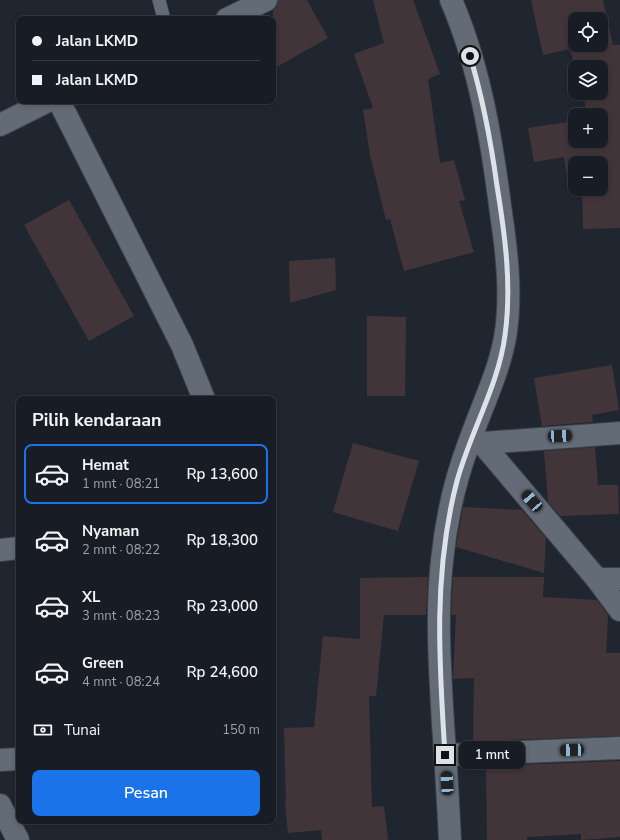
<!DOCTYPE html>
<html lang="id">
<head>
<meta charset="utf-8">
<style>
  body { margin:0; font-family:"Nunito Sans",sans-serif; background:#21252c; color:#f1f3f6; height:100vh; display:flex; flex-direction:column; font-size:15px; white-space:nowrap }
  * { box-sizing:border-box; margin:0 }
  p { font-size:13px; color:#9fa1a6 }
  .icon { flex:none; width:22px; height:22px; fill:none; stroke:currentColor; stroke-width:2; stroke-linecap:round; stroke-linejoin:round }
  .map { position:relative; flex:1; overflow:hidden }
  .sheet { position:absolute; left:16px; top:396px; width:260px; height:428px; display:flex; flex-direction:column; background:#181c24; border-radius:8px; box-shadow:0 2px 6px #0003,0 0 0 1px #363a41 }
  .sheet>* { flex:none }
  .top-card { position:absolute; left:16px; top:16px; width:260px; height:88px; border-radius:8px; box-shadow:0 2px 6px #0003,0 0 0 1px #363a41; display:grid; align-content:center; height:88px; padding:0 16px; background:#181c24 }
  .controls { position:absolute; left:568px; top:12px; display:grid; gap:8px }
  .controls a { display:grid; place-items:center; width:40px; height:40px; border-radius:8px; background:#181c24; box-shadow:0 2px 6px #0003,0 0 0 1px #363a41; font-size:20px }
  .end { position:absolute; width:18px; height:18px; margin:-9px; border:5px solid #dde1e8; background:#111; box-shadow:0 0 0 2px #111 }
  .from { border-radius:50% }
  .bubble { position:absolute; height:28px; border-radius:8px; background:#181c24; box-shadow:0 2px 6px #0003,0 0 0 1px #363a41; font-size:13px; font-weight:600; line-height:28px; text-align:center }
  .car { position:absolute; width:12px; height:24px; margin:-12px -6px; border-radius:5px; box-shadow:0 0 3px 1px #0007; background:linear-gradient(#222 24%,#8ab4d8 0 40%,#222 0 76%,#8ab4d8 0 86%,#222 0) }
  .top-card b { display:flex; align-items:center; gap:14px; height:38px; font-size:15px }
  .top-card b+b { border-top:1px solid #363a41 }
  .top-card i { width:10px; height:10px; background:#f1f3f6 }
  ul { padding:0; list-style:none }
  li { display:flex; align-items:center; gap:12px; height:60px; margin:0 8px 6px; padding:0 8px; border:2px solid transparent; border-radius:8px }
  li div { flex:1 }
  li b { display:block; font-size:15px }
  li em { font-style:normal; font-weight:600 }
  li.on { border-color:#1a73e8 }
  li>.icon { width:36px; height:36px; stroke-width:1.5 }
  h2 { padding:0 16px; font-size:18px; line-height:48px }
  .pay { display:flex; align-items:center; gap:10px; height:44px; padding:0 16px; font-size:15px }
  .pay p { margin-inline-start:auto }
  .cta { display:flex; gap:8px; margin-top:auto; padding:8px 16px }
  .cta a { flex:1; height:46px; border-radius:8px; background:#1a73e8; color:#fff; font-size:16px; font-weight:600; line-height:46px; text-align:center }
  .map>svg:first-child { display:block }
  .building { fill:#423539; fill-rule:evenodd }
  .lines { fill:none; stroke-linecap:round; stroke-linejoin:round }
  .service-casing { stroke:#3c414a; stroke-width:14 }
  .minor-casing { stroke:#3c414a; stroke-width:24 }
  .tertiary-casing { stroke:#3c414a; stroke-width:24 }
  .service { stroke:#636b76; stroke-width:13 }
  .minor { stroke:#636b76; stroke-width:22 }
  .tertiary { stroke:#636b76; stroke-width:22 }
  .route { stroke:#dde1e8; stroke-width:5 }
</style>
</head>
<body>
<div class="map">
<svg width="620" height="840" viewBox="0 0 620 840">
  <rect width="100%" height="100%" fill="#202630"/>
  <!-- building -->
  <g class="building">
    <path d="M 278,0 L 307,0 L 328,38 L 273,69 L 273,10 L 277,7 Z"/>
    <path d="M 373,0 L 413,0 L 440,74 L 428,79 L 440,163 L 454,160 L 465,200 L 459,201 L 474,252 L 404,271 L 390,219 L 386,220 L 370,155 L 363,110 L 373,108 L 354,54 L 384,43 Z"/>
    <path d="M 531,0 L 603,0 L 613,45 L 620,45 L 620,228 L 583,229 L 582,189 L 601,189 L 601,163 L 575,163 L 575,171 L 566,172 L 564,157 L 534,162 L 528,128 L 575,121 L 575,141 L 601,141 L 601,115 L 588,115 L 582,93 L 601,93 L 601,67 L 575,67 L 570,49 L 543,55 ZM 575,19 L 601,19 L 601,45 L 575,45 Z"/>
    <path d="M 69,200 L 134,316 L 89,341 L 24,225 Z"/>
    <path d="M 335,258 L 336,290 L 290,303 L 289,261 Z"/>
    <path d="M 367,316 L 406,317 L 405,396 L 367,396 Z"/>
    <path d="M 612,365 L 619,410 L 592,415 L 593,422 L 542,426 L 534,378 Z"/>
    <path d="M 353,443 L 419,461 L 398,531 L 333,512 Z"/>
    <path d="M 595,447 L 598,485 L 618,485 L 619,514 L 560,516 L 548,502 L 544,451 Z"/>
    <path d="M 463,507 L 522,510 L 546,538 L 544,573 L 456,547 Z"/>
    <path d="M 428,577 L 426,615 L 384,615 L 376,696 L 369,696 L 372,807 L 384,806 L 388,840 L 322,840 L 321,830 L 288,833 L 285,803 L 286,803 L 284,728 L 314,727 L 323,636 L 360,639 L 360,578 Z"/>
    <path d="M 453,577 L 544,577 L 543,597 L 597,600 L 608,615 L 606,653 L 620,653 L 620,736 L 473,741 L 474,678 L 453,679 L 456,615 L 451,615 Z"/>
    <path d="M 620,761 L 620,837 L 581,840 L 581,834 L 527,837 L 527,840 L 487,840 L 486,766 Z"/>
  </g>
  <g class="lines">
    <defs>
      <path id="service" d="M 159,0 L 164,19"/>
      <g id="minor">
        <path d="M 227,19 L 266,0"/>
        <path d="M 59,101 L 182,345 L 204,399"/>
        <path d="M 0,125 L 48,101"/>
        <path d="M 481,442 L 597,579 L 620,610"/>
        <path d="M 470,444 L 620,433"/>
        <path d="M 0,550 L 19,548"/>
        <path d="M 597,579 L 620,579"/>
        <path d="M 445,755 L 620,748"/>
        <path d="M 0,760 L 19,759"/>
        <path d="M 0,805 L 18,840"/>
      </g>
      <path id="tertiary" d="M 450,840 C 448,801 446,763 443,724 C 440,670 436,615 442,561 C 446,521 455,480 469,443 C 481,408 498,375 505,338 C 512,297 507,253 501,213 C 492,142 480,67 451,0"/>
    </defs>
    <!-- service casing -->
    <use href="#service" class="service-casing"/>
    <!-- minor casing -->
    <use href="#minor" class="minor-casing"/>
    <!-- tertiary casing -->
    <use href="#tertiary" class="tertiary-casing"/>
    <!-- service -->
    <use href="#service" class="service"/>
    <!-- minor -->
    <use href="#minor" class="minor"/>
    <!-- tertiary -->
    <use href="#tertiary" class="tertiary"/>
  </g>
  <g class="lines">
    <!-- route -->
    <path class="route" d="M 445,755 C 439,662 433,572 457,481 C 470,433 499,384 505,335 C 512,286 505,235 497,186 C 491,142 483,99 470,56"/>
  </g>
</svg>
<div class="controls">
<a><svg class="icon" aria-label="locate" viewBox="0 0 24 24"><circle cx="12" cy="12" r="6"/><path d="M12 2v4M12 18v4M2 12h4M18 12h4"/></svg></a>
<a><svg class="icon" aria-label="layers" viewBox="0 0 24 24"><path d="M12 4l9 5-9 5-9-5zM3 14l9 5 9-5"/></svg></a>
<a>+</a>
<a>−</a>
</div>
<i class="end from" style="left:470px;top:56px"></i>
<i class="end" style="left:445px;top:755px"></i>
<div class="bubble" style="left:459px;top:741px;width:66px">1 mnt</div>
<i class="car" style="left:560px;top:436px;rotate:87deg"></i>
<i class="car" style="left:532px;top:501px;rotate:319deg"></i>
<i class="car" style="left:572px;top:750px;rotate:268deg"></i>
<i class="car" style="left:447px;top:783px;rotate:357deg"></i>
<div class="top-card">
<b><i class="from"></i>Jalan LKMD</b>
<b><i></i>Jalan LKMD</b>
</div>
<section class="sheet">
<h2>Pilih kendaraan</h2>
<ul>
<li class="on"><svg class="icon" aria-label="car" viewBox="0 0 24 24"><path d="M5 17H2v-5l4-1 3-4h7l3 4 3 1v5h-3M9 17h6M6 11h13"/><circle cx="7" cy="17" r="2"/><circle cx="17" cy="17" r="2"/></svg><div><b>Hemat</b><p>1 mnt · 08:21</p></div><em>Rp 13,600</em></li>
<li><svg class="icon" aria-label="car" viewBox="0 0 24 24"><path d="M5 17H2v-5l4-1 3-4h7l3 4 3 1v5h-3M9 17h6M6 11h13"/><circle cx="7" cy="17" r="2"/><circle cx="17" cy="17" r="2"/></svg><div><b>Nyaman</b><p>2 mnt · 08:22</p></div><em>Rp 18,300</em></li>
<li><svg class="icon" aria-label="car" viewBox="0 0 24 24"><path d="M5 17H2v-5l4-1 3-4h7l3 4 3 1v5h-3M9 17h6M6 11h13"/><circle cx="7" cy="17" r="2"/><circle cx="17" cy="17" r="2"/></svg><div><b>XL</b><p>3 mnt · 08:23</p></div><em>Rp 23,000</em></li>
<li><svg class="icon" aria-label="car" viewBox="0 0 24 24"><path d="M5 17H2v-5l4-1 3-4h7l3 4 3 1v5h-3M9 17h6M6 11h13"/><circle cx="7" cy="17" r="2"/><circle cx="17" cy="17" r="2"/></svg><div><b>Green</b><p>4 mnt · 08:24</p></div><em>Rp 24,600</em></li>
</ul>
<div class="pay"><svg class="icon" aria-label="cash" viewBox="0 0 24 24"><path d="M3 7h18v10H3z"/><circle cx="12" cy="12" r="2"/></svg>Tunai<p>150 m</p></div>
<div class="cta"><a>Pesan</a></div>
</section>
</div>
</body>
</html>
